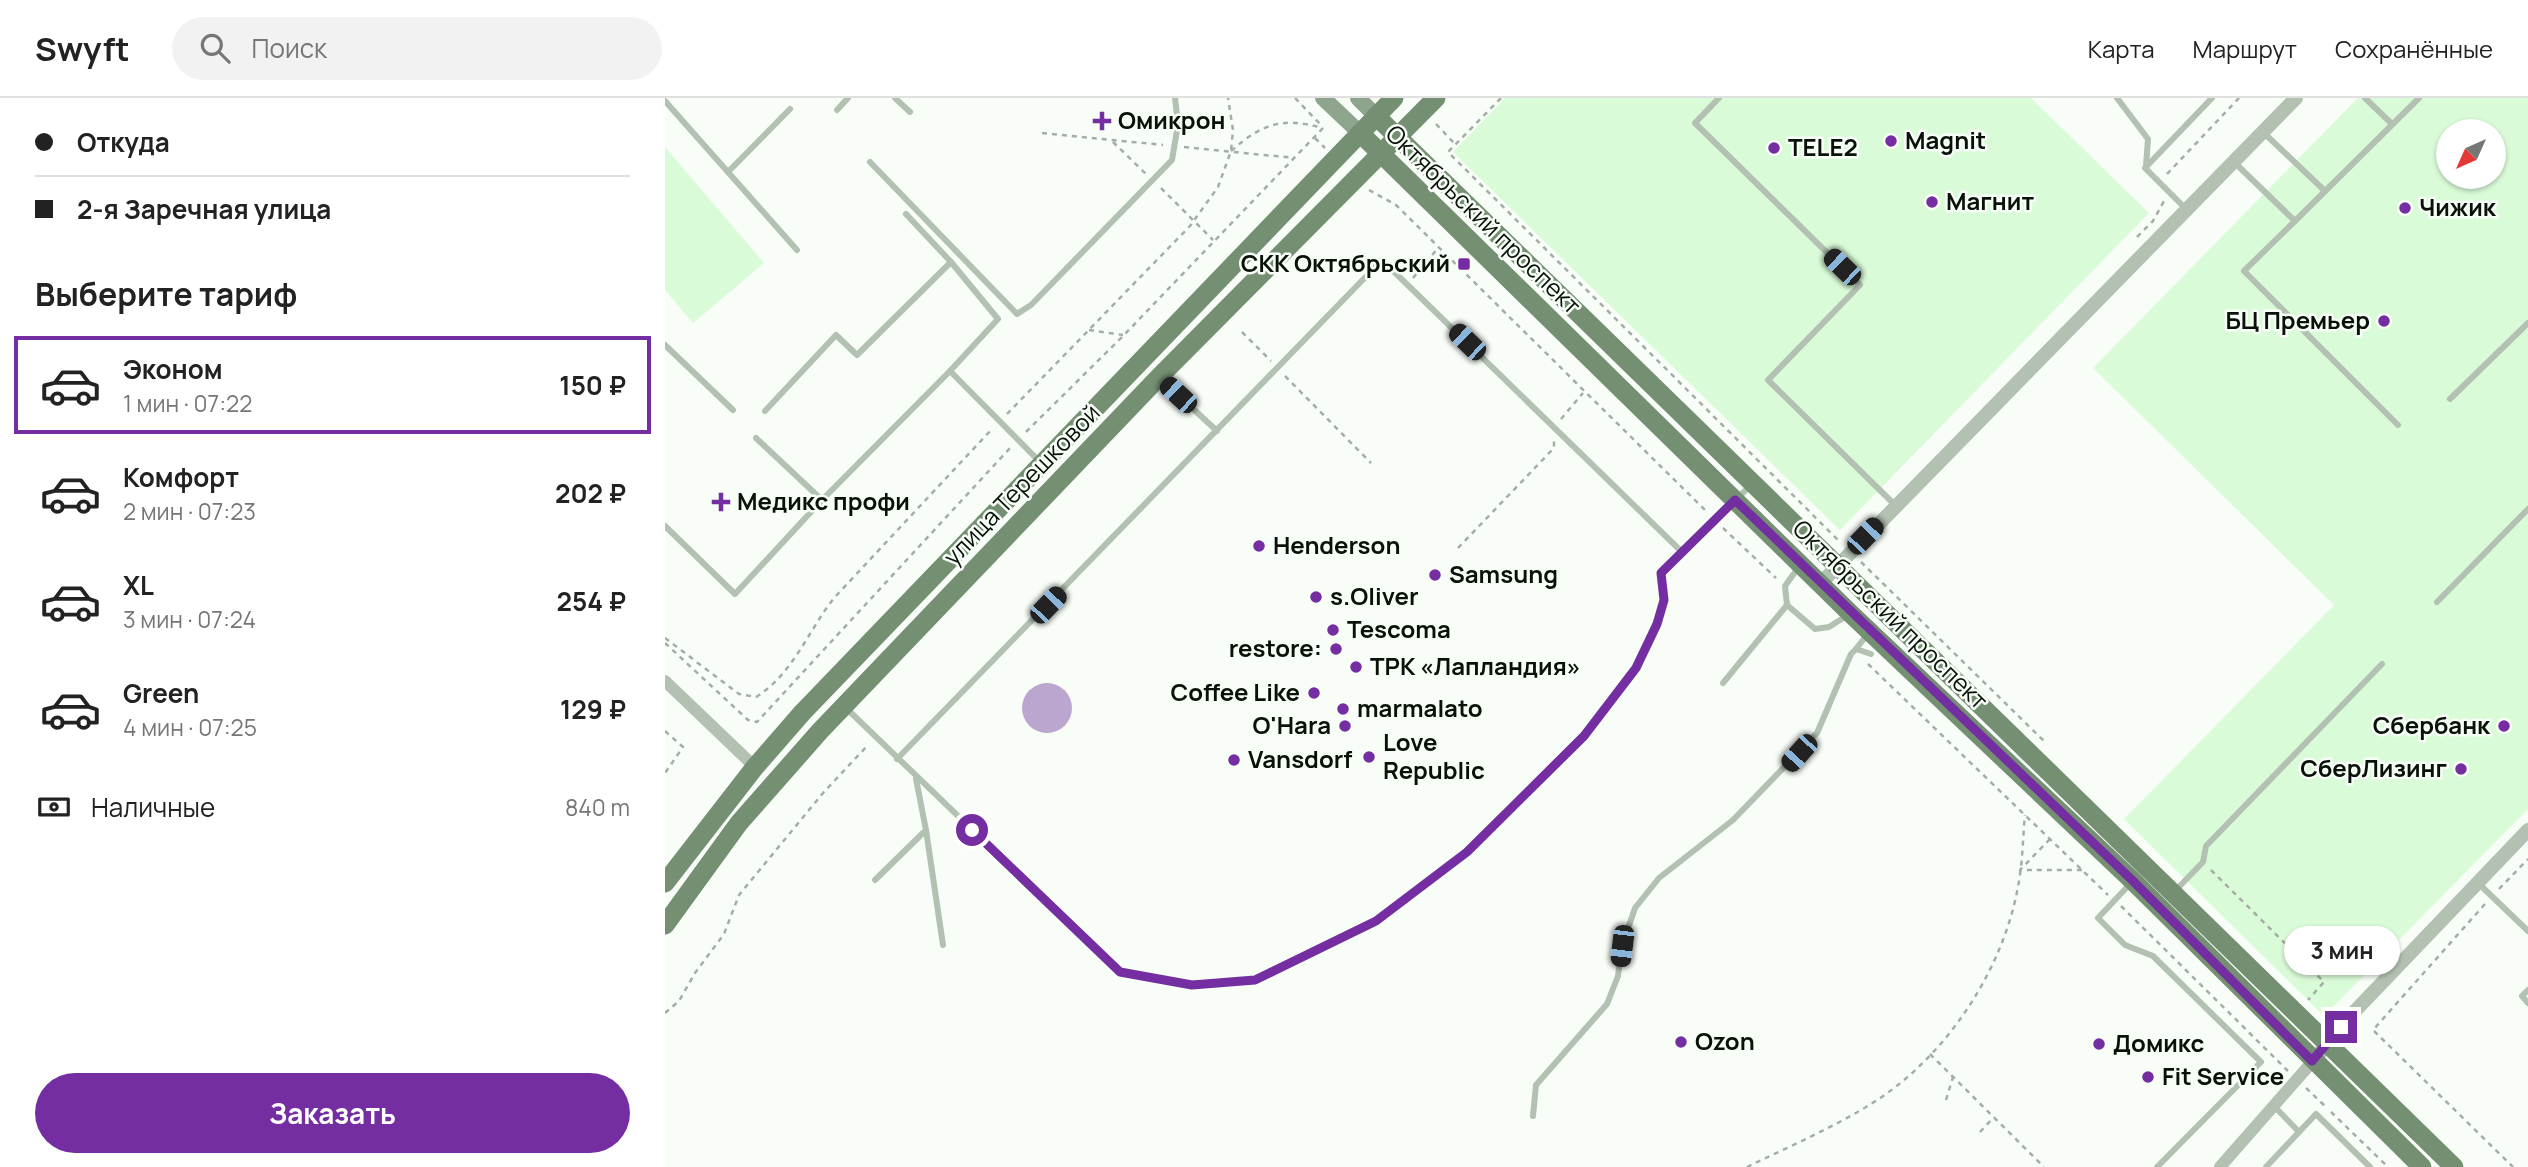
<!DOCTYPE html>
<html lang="ru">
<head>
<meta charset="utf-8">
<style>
  body { margin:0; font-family:Manrope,sans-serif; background:#f2f2f2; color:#222; height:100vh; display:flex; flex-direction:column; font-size:26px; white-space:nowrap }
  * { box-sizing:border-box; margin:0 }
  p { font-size:23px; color:#767676 }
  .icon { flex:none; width:38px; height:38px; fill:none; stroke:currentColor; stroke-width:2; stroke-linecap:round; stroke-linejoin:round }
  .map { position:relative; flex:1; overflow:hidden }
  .drawer { display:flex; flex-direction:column; background:#fff; width:665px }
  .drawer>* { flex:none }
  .top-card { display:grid; align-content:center; height:154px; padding:0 35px; background:#fff }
  .needle { width:46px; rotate:225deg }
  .fabs { position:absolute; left:1771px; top:21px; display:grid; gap:14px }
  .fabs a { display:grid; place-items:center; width:70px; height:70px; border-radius:50%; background:#fff; box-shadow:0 2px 5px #0004; font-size:35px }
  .end { position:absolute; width:32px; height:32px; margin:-16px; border:9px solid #742ea2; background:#fff; box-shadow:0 0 0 4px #fff }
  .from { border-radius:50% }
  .bubble { position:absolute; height:49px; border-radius:24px; background:#fff; box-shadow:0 2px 5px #0004; font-size:23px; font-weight:700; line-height:49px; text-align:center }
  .car { position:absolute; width:21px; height:42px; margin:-21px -10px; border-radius:9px; box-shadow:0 0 5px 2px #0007; background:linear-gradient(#222 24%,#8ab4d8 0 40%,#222 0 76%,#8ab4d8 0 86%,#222 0) }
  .top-card b { display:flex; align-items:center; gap:24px; height:66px; font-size:26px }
  .top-card b+b { border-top:2px solid #e0e0e0 }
  .top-card i { width:18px; height:18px; background:#222 }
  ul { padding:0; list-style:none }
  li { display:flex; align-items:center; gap:21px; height:98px; margin:0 14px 10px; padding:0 21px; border:4px solid transparent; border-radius:0px }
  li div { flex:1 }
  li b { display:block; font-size:26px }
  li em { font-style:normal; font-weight:700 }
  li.on { border-color:#742ea2 }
  li>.icon { width:63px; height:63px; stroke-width:1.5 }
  h2 { padding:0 35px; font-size:32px; line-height:84px }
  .pay { display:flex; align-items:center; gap:18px; height:77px; padding:0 35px; font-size:26px }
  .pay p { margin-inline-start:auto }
  .cta { display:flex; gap:14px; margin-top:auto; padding:14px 35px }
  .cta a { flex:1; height:80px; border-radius:42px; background:#742ea2; color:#fff; font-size:28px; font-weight:700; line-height:80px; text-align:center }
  header { display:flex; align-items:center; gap:42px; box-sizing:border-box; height:98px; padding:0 35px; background:#fff; border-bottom:2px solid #e0e0e0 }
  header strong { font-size:33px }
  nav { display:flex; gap:38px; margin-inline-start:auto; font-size:24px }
  .search { width:490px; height:63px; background:#f2f2f2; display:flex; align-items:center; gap:18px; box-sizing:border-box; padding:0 24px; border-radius:38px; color:#767676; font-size:26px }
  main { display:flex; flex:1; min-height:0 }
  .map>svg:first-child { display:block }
  .built { fill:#dafbd8; fill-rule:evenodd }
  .water { fill:#bba6cf }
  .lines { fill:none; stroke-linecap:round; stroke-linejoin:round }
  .path { stroke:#a6aca6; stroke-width:2.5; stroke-dasharray:5 5; stroke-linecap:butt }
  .service { stroke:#b2c1b1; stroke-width:6 }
  .minor { stroke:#b2c1b1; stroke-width:12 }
  .tertiary { stroke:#b2c1b1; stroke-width:14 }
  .secondary { stroke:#8ea48c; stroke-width:16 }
  .primary { stroke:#748f72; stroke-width:19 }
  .route { stroke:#742ea2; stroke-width:9 }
  .poi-dot { fill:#742ea2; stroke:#f8fdf8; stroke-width:2.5 }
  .labels { text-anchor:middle; stroke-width:5; stroke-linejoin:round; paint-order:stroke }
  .poi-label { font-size:24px; font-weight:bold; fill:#091209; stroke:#f8fdf8; text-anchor:start }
  .street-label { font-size:24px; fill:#091209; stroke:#f8fdf8 }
</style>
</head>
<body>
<header>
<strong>Swyft</strong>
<div class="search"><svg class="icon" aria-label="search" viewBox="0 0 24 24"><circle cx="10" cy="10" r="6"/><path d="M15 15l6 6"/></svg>Поиск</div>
<nav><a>Карта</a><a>Маршрут</a><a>Сохранённые</a></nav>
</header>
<main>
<section class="drawer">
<div class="top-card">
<b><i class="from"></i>Откуда</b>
<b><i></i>2-я Заречная улица</b>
</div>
<h2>Выберите тариф</h2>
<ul>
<li class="on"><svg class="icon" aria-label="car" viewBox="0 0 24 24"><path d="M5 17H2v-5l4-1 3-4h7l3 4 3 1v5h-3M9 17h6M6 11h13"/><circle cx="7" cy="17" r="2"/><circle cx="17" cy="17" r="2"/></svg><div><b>Эконом</b><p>1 мин · 07:22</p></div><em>150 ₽</em></li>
<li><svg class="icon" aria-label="car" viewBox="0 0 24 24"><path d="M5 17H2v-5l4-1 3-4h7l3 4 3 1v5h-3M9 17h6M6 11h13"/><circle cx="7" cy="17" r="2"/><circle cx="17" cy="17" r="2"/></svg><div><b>Комфорт</b><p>2 мин · 07:23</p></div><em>202 ₽</em></li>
<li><svg class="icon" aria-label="car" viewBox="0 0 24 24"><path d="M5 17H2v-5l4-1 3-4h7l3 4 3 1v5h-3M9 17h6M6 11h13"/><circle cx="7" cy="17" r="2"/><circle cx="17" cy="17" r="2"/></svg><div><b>XL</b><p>3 мин · 07:24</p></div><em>254 ₽</em></li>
<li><svg class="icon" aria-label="car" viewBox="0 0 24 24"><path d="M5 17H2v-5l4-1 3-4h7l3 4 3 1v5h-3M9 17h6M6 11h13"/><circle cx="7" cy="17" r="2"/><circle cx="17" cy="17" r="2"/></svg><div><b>Green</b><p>4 мин · 07:25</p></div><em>129 ₽</em></li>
</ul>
<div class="pay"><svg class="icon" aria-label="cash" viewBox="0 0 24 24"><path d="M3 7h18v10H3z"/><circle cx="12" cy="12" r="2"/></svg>Наличные<p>840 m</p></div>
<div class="cta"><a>Заказать</a></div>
</section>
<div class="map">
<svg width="1863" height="1069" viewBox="0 0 1863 1069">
  <rect width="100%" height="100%" fill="#f8fdf8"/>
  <!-- built -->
  <g class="built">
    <path d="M 840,0 L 1366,0 L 1484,115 L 1175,432 L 788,54 Z"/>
    <path d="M 1693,0 L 1863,0 L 1863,711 L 1659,918 L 1459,721 L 1669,507 L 1428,270 ZM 1783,33 L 1829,33 L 1829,79 L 1783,79 Z"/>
    <path d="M 0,49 L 99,165 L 28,225 L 0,192 Z"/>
  </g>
  <!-- water -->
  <circle class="water" cx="382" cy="610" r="25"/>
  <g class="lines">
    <!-- path -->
    <g class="path">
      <path d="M 630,0 L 656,27"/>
      <path d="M 836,0 L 783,54 L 1176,445"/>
      <path d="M 771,26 L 790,46"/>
      <path d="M 377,35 L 498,47"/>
      <path d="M 650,40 L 660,50"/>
      <path d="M 448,44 L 481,76"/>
      <path d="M 519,49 L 630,60"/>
      <path d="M 566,53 C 598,25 617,19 658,30"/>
      <path d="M 1502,76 L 1574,0"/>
      <path d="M 496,90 L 548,142"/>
      <path d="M 704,92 L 731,107 L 1043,415"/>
      <path d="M 1472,139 L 1488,123 L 1499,103"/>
      <path d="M 748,180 L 773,150"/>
      <path d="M 424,232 L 458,237"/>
      <path d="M 577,234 L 606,263"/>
      <path d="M 620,278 L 706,365"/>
      <path d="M 342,316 L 525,128 L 553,89 L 566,53 L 568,32 L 563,0"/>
      <path d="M 896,321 L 918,295"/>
      <path d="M 361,334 L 459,237 L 658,30"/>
      <path d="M 1058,430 L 1111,480"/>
      <path d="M 793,450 L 889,350 L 889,343"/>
      <path d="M 1196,464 L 1379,643"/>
      <path d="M 0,540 L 74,596 L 91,599 C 128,576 143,533 169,500 L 327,331"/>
      <path d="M 0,545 L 83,622 L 92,624 L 346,349"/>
      <path d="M 1203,566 L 1443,797"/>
      <path d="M 0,633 L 18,649 L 0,675"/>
      <path d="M 1385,741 L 1355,772 L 1417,772"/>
      <path d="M 1546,772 L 1659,884 L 1643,902"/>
      <path d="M 1834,791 L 1863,761"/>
      <path d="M 1820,806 L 1708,932 L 1848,1069"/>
      <path d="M 1456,808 L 1623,973"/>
      <path d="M 0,915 L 14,903 L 30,875 L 59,836 L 74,797 L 158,695 L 203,647"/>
      <path d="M 1265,956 L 1379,1069"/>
      <path d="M 1641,990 L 1661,1009"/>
      <path d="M 1281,1002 L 1288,979"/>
      <path d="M 1666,1014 L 1723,1069"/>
      <path d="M 1315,1034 L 1329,1019"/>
      <path d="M 1082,1069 C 1121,1050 1163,1032 1201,1009 C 1281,962 1343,867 1355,776 C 1358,756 1358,736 1360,717"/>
    </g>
    <!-- service -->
    <g class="service">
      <path d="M 230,0 L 245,14"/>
      <path d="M 1054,0 L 1030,25 L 1195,187 L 1103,282 L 1230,407"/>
      <path d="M 1452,0 L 1483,41 L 1481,68"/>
      <path d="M 1700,0 L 1727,26"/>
      <path d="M 0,3 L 132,152"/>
      <path d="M 172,12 L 183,0"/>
      <path d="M 1599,35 L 1660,93"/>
      <path d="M 205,64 L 352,216 L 366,207 L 507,62 L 513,26 L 510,0"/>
      <path d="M 1570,65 L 1630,123 L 1579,173 L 1733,327"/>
      <path d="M 63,74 L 125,11"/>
      <path d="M 1521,111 L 1480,70 L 1547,0"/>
      <path d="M 241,116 L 286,164 L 333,221 L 285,273"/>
      <path d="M 1630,123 L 1754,0"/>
      <path d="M 0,247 L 68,312"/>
      <path d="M 495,280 L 552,333"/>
      <path d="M 1785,301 L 1863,225"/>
      <path d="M 100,313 L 171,237 L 192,257 L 286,164"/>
      <path d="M 91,340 L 157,402 L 285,273 L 375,364"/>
      <path d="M 0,428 L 70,496 L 157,402"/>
      <path d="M 1017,454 L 1086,387"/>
      <path d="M 1133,470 L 1120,488 L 1122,507 L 1150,531 L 1164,529 L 1183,517"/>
      <path d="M 1772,504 L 1863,411"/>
      <path d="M 1191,551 L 1204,534"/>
      <path d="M 1058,585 L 1122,507"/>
      <path d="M 180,609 L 455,874 L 527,886 L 590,882 L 711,823 L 802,754 L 919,638 L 971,570 L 992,526 L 999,503 L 996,475 L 1017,454 L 717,162 L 232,661"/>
      <path d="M 261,732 L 278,847"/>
      <path d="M 210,782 L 261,732 L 251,681"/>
      <path d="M 1812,784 L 1863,833"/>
      <path d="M 1465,786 L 1433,820 L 1460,847 L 1488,858 L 1596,964 L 1492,1069"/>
      <path d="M 1509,794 L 1538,764 L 1541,748 L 1717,566"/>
      <path d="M 1863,892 L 1857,898 L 1863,905"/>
      <path d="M 1610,1009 L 1634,1034"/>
      <path d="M 868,1018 L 871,987 L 942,906 L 953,878 L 957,848 L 970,810 L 994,780 L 1068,722 L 1152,635 L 1186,556 L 1191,551 L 1206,556"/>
      <path d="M 1601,1069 L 1651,1016 L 1705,1069"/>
    </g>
    <!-- minor -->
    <g class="minor">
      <path d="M 0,583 L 90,669"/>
      <path d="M 1555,1069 L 1648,963"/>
    </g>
    <!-- tertiary -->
    <g class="tertiary">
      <path d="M 1156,485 L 1631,0"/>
      <path d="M 1648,963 L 1690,913 L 1863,732"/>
    </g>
    <!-- secondary -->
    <g class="secondary">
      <path d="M 658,0 L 696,36"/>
      <path d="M 693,0 L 711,18"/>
    </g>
    <!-- primary -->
    <g class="primary">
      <path d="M 711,18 L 1789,1069"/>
      <path d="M 696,36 L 1185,515 L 1468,783 L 1757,1069"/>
      <path d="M 0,785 L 90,669 L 137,615 L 729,0"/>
      <path d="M 0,827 L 74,725 L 155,633 L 494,279 L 771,0"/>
    </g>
  </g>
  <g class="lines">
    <!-- route -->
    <path class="route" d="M 307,732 L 455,874 L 527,887 L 590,882 L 711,823 L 802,754 L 919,638 L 971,570 L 992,526 L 999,502 L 996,475 L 1070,402 L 1468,783 L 1647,963 L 1676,929"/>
  </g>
  <!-- markers -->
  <g class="poi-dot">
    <path d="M433.5 12.5h7v7h7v7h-7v7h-7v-7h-7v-7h7z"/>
    <circle cx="1226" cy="43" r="7"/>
    <circle cx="1109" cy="50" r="7"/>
    <circle cx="1267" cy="104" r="7"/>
    <circle cx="1740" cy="110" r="7"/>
    <rect x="792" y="159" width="14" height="14" rx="3.5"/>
    <circle cx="1719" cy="223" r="7"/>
    <path d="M52.5 393.5h7v7h7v7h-7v7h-7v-7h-7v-7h7z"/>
    <circle cx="594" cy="448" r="7"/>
    <circle cx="770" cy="477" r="7"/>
    <circle cx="651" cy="499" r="7"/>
    <circle cx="668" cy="532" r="7"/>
    <circle cx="671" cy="551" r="7"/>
    <circle cx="691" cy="569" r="7"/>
    <circle cx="649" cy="595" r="7"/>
    <circle cx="678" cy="611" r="7"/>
    <circle cx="680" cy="628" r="7"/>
    <circle cx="1839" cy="628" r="7"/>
    <circle cx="704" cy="659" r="7"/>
    <circle cx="569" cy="662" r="7"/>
    <circle cx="1796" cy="671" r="7"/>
    <circle cx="1016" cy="944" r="7"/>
    <circle cx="1434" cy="946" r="7"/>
    <circle cx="1483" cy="979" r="7"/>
  </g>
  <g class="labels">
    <!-- poi labels -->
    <g class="poi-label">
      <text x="453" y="31">Омикрон</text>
      <text x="1240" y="51">Magnit</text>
      <text x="1123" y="58">TELE2</text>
      <text x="1281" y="112">Магнит</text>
      <text x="1754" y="118">Чижик</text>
      <text x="785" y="174" text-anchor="end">СКК Октябрьский</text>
      <text x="1705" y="231" text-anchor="end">БЦ Премьер</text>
      <text x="72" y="412">Медикс профи</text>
      <text x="608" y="456">Henderson</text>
      <text x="784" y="485">Samsung</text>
      <text x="665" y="507">s.Oliver</text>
      <text x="682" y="540">Tescoma</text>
      <text x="657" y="559" text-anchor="end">restore:</text>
      <text x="705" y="577">ТРК «Лапландия»</text>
      <text x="635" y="603" text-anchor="end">Coffee Like</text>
      <text x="692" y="619">marmalato</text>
      <text x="666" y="636" text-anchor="end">O'Hara</text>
      <text x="1825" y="636" text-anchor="end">Сбербанк</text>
      <text x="718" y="653">Love<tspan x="718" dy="28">Republic</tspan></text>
      <text x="583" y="670">Vansdorf</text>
      <text x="1782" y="679" text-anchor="end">СберЛизинг</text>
      <text x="1030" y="952">Ozon</text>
      <text x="1448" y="954">Домикс</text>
      <text x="1497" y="987">Fit Service</text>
    </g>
    <!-- street labels -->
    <g class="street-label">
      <text transform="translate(818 122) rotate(44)" y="8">Октябрьский проспект</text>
      <text transform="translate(357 387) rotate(-46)" y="8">улица Терешковой</text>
      <text transform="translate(1225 517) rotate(44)" y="8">Октябрьский проспект</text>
    </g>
  </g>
</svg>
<div class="fabs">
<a><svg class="needle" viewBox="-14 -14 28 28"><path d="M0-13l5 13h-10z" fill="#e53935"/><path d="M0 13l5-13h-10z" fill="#767676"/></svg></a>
</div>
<i class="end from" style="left:307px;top:732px"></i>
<i class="end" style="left:1676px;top:929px"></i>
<div class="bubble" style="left:1619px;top:828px;width:116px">3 мин</div>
<i class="car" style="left:1177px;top:169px;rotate:314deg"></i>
<i class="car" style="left:802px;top:244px;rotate:314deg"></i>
<i class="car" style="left:513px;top:297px;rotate:313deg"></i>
<i class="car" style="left:1200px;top:438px;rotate:44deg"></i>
<i class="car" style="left:383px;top:507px;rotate:44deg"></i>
<i class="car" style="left:1134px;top:655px;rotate:222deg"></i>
<i class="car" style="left:957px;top:848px;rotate:187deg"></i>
</div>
</main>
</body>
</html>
